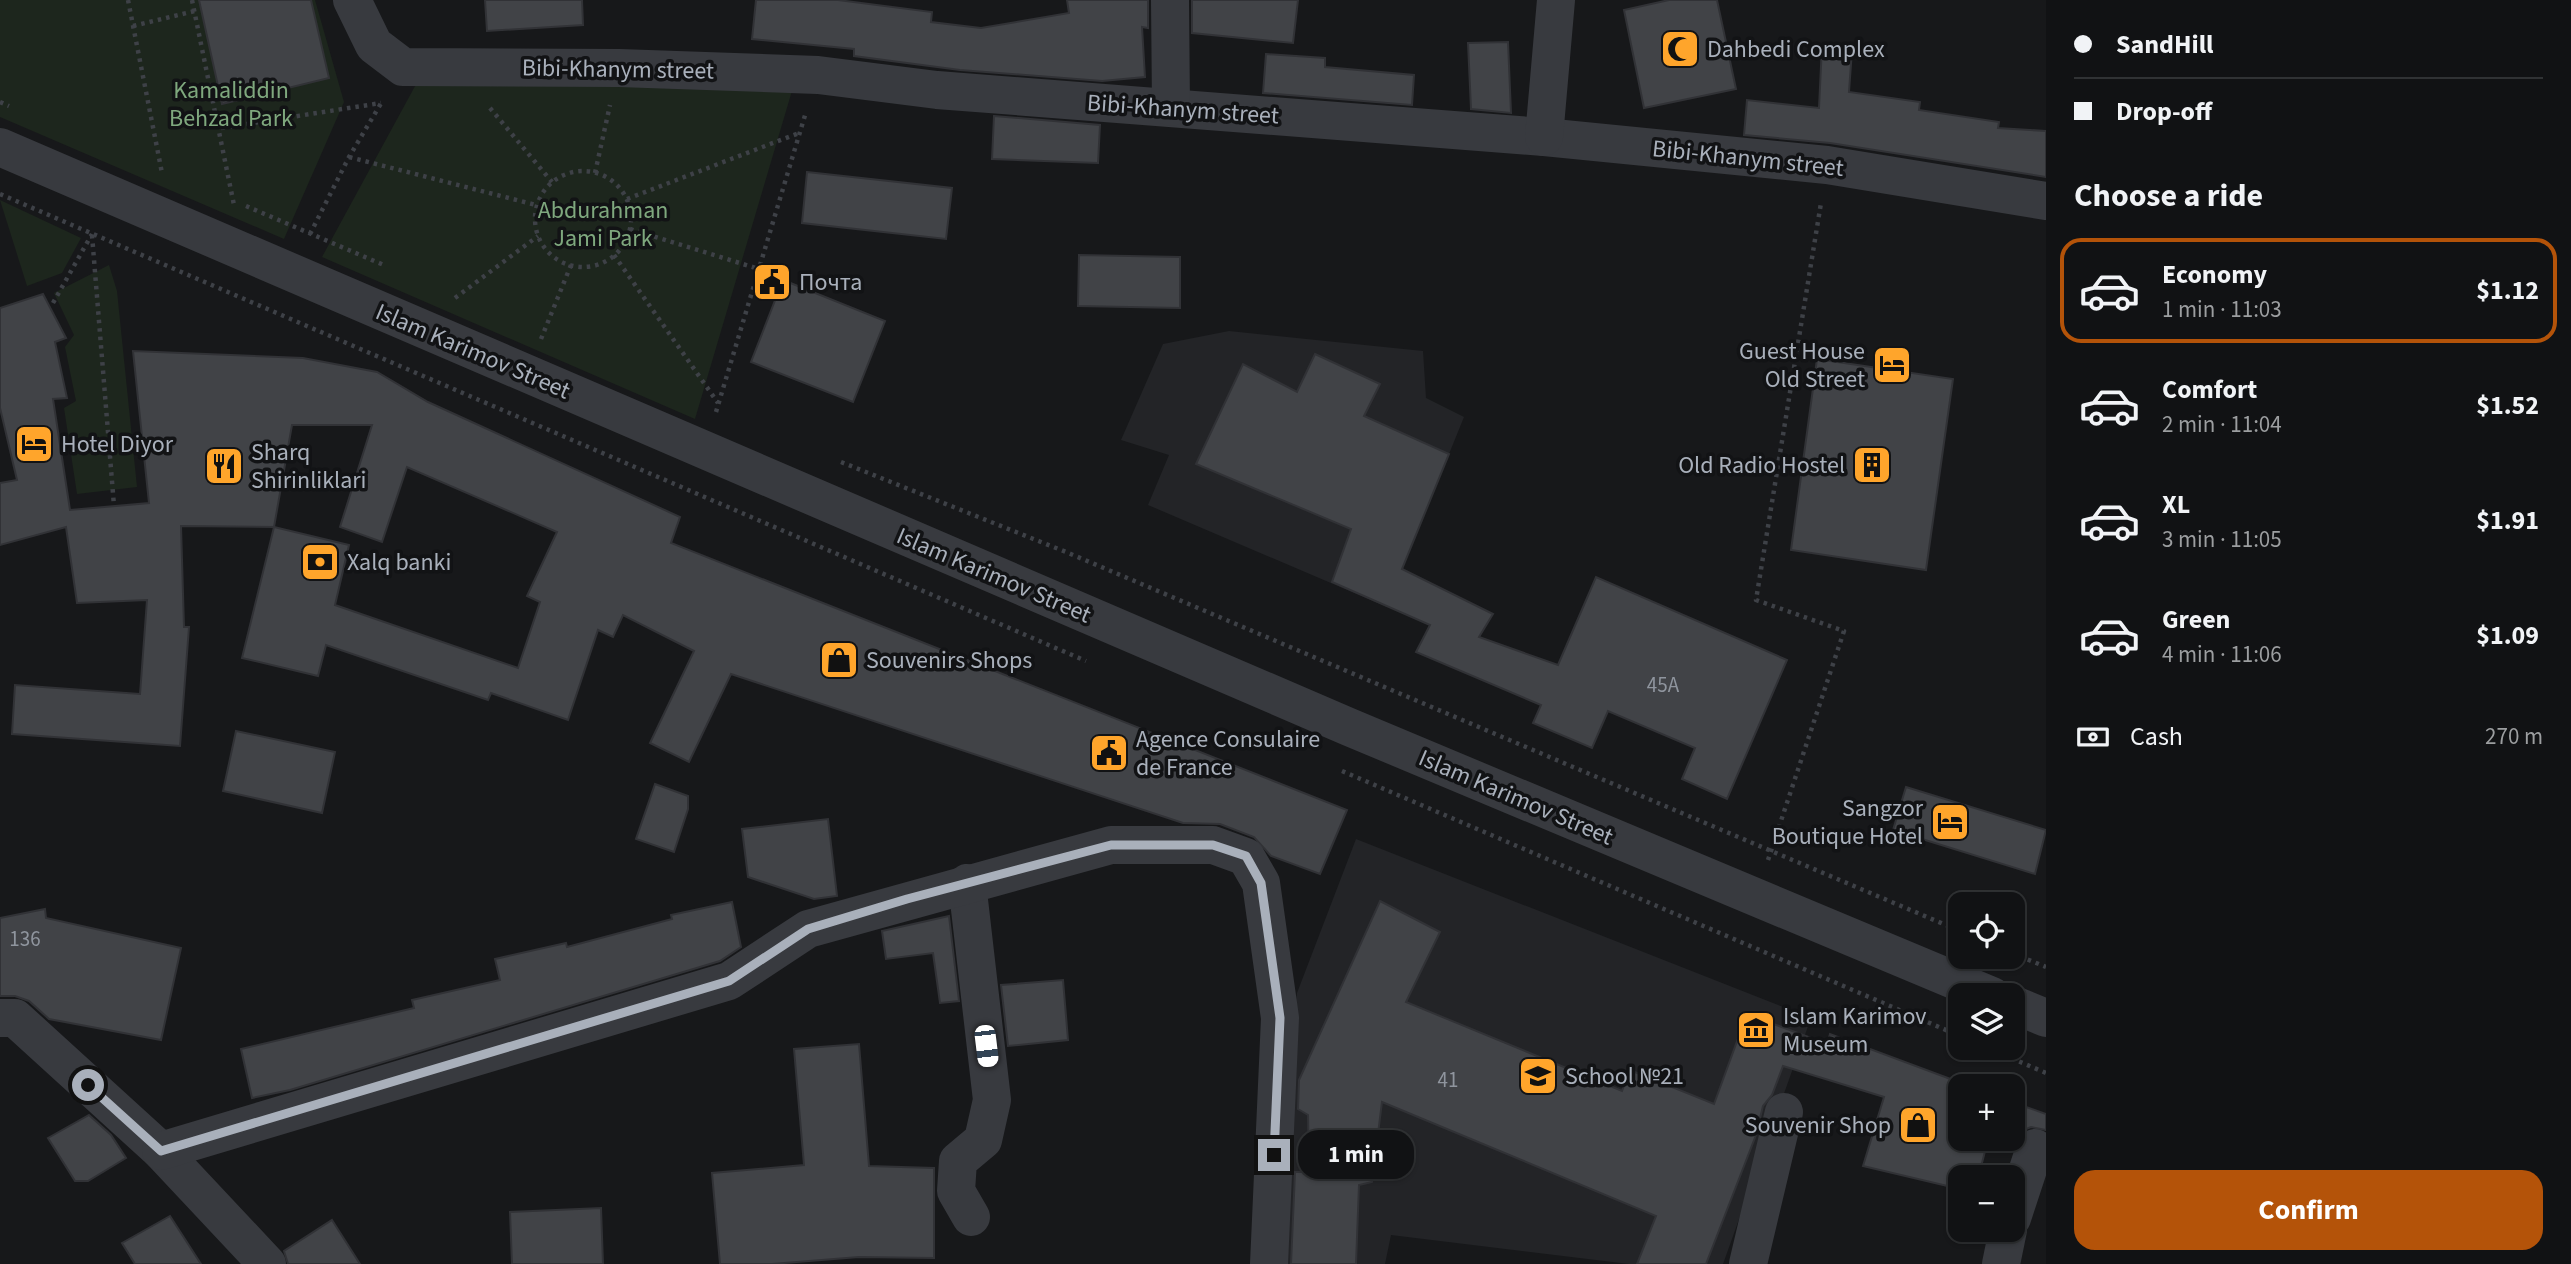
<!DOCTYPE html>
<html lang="en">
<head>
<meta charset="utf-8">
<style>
  body { margin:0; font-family:"Source Sans 3",sans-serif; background:#1a1b1d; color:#f1f3f6; height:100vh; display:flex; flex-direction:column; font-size:26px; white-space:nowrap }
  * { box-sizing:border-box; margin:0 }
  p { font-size:23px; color:#9c9ea0 }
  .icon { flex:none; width:38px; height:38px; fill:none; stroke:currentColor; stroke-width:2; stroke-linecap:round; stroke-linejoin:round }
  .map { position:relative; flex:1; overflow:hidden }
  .sheet { display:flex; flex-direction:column; background:#111214; width:525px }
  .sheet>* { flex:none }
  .top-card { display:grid; align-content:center; height:154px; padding:0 28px; background:#111214 }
  .tools { position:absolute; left:1948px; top:892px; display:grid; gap:14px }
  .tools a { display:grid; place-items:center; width:77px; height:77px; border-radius:14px; background:#111214; box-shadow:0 2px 5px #0004,0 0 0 2px #303234; font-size:35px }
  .end { position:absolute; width:32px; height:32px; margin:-16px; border:9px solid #a9b0bb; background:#111; box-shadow:0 0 0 4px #111 }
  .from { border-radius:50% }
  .bubble { position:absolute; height:49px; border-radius:21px; background:#111214; box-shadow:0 2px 5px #0004,0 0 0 2px #303234; font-size:23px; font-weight:700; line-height:49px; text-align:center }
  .car { position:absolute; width:21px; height:42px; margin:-21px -10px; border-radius:9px; box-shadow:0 0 5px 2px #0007; background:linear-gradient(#fff 24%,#345 0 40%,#fff 0 76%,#345 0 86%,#fff 0) }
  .top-card b { display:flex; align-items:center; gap:24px; height:66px; font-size:26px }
  .top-card b+b { border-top:2px solid #303234 }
  .top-card i { width:18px; height:18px; background:#f1f3f6 }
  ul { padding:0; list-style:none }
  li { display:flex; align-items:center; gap:21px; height:105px; margin:0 14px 10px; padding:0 14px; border:4px solid transparent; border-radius:21px }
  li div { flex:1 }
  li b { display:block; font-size:26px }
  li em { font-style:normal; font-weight:700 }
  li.selected { border-color:#b45309 }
  li>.icon { width:63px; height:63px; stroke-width:1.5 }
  h2 { padding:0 28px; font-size:32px; line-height:84px }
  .pay { display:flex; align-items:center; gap:18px; height:77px; padding:0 28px; font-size:26px }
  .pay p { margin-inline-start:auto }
  .cta { display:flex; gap:14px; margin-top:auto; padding:14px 28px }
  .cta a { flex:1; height:80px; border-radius:21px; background:#b45309; color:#fff; font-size:28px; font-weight:700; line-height:80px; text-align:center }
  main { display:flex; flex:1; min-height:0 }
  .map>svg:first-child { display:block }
  .built { fill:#232427 }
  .green { fill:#1d261d }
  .building { fill:#414347; stroke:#313236; stroke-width:2; fill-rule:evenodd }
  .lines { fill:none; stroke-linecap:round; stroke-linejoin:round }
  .path { stroke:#3e4147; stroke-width:4.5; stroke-dasharray:3.5 5; stroke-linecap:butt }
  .minor { stroke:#383a3f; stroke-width:38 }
  .route { stroke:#a9b0bb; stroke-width:9 }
  .labels { text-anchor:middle; stroke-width:7; stroke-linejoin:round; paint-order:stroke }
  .number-label { font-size:21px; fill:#8f959e }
  .poi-label { font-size:24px; fill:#a9b0bb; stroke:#121315; text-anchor:start }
  .street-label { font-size:24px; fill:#a9b0bb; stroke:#121315 }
  .park-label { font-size:24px; fill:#7fa87e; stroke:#121315 }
</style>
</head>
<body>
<main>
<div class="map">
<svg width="2046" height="1264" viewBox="0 0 2046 1264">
  <rect width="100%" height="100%" fill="#17181a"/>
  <!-- built -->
  <g class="built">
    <path d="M 1229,331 L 1423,351 L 1426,398 L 1464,417 L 1387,607 L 1148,505 L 1169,455 L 1121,440 L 1163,344 Z"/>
    <path d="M 1356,839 L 1811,1018 L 1723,1264 L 1629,1264 L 1391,1235 L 1385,1264 L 1271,1264 L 1279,1135 L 1297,993 Z"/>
  </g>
  <!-- green -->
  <g class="green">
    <path d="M 0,0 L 315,0 L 344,102 L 284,239 L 0,117 Z"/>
    <path d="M 420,77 L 794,84 L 695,419 L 322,257 Z"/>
    <path d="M 0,200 L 81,238 L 62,273 L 27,286 Z"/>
    <path d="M 109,265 L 117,291 L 137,487 L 77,494 L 64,408 L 76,401 L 65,347 L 74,335 L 54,293 Z"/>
  </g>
  <!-- building -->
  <g class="building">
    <path d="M 199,0 L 311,0 L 329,78 L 222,104 Z"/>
    <path d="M 485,0 L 582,0 L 583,25 L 487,31 Z"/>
    <path d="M 756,0 L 838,0 L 932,12 L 931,22 L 981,28 L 1069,13 L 1067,0 L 1148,0 L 1148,28 L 1142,27 L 1145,77 L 1102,81 L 960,70 L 854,56 L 854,49 L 752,39 Z"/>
    <path d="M 1192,0 L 1298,0 L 1293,43 L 1192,33 Z"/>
    <path d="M 1669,0 L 1717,0 L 1736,89 L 1644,108 L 1624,10 Z"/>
    <path d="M 1508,42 L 1511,113 L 1471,109 L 1468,43 Z"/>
    <path d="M 1822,45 L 1852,50 L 1849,92 L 1920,102 L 1919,110 L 1999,122 L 1998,128 L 2046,131 L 2046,177 L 1830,143 L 1744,135 L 1747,100 L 1819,108 Z"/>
    <path d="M 1266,54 L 1325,58 L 1325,67 L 1414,75 L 1412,105 L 1263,93 Z"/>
    <path d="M 994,116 L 1100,125 L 1098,163 L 992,159 Z"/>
    <path d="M 807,172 L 952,188 L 946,239 L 802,223 Z"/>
    <path d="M 1079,255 L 1180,257 L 1180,308 L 1078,306 Z"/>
    <path d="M 783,280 L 885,321 L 853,402 L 751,362 Z"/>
    <path d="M 43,294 L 66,338 L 55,342 L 67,398 L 53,399 L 70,510 L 149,503 L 133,351 L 303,358 L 377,372 L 428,402 L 680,517 L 671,543 L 1347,810 L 1320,874 L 1271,856 L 1254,837 L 1220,824 L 1183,823 L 731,674 L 689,762 L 650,743 L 694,651 L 623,615 L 613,637 L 598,630 L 568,720 L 491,693 L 488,700 L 326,645 L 318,676 L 242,658 L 274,527 L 181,526 L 184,627 L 189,627 L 180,746 L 12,734 L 15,685 L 140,694 L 147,600 L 77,603 L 66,527 L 0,545 L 0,483 L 17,480 L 0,408 L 0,308 ZM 292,425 L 372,425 L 340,527 L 382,542 L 407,467 L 557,532 L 527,596 L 540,602 L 518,668 L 335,605 L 349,545 L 274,527 Z"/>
    <path d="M 1315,354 L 1380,384 L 1364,416 L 1449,454 L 1402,569 L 1493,614 L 1479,637 L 1558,665 L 1596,577 L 1787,660 L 1727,799 L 1682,779 L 1695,748 L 1608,711 L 1592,748 L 1533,723 L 1541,705 L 1416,652 L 1430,625 L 1332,582 L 1351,529 L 1196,464 L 1243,364 L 1297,392 Z"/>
    <path d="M 1817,359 L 1953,379 L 1926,570 L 1791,550 Z"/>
    <path d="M 236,731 L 335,752 L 322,813 L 223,791 Z"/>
    <path d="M 655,784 L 688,796 L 688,809 L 674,852 L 636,839 Z"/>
    <path d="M 1906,787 L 2046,830 L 2035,874 L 1893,830 Z"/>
    <path d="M 828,819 L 837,896 L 814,899 L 748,877 L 742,829 Z"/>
    <path d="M 1380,901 L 1440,932 L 1406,1002 L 1622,1091 L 1630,1070 L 1714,1104 L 1747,1014 L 1827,1044 L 1830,1034 L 1972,1087 L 1960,1087 L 1960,1139 L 2012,1139 L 2012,1102 L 2046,1114 L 2046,1130 L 2031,1127 L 2021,1131 L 2012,1147 L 1988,1140 L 1978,1178 L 1960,1178 L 1960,1189 L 1863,1166 L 1884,1097 L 1783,1066 L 1772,1095 L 1763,1106 L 1756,1135 L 1706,1264 L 1637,1264 L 1656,1216 L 1382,1102 L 1372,1182 L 1359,1185 L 1356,1264 L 1291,1264 L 1295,1172 L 1309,1172 L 1308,1115 L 1298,1109 L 1299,1080 Z"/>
    <path d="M 732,902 L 741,947 L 720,961 L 290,1090 L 252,1098 L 241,1049 L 414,1008 L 412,1000 L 500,980 L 495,959 L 566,943 L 567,947 L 672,919 L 671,915 Z"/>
    <path d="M 45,909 L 46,918 L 181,948 L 161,1040 L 49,1019 L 29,1001 L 15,996 L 0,996 L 0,918 Z"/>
    <path d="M 949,916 L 959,1001 L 940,1003 L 933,953 L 886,959 L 882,931 Z"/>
    <path d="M 1063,980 L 1068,1040 L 1008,1046 L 1001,985 Z"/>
    <path d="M 859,1044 L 869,1166 L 934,1168 L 934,1258 L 859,1257 L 772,1264 L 720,1264 L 712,1173 L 804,1165 L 794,1049 Z"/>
    <path d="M 89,1115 L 111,1135 L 126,1158 L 88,1181 L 75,1181 L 48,1138 Z"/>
    <path d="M 601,1208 L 603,1264 L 512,1264 L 510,1212 Z"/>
    <path d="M 170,1216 L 201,1264 L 135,1264 L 122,1243 Z"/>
    <path d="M 332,1220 L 360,1264 L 288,1264 L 284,1251 Z"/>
  </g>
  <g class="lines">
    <!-- path -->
    <g class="path">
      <path d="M 128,0 L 162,173"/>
      <path d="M 192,0 L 234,205"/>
      <path d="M 133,26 L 195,11"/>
      <path d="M 0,102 L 9,106"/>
      <path d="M 490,108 L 552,182"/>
      <path d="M 221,128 L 381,103"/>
      <path d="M 349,157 L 536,205"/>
      <circle cx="583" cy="219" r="48"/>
      <path d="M 595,173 L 610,105"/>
      <path d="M 0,194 L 1086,661"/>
      <path d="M 627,199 L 799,133"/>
      <path d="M 246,206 L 386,266"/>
      <path d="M 630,229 L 759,269"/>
      <path d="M 310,234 L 349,157 L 383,100"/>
      <path d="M 92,235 L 114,506"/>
      <path d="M 614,255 L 718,403"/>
      <path d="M 455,298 L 538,236"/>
      <path d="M 53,303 L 92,234"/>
      <path d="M 541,339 L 571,265"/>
      <path d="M 716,412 L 806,112"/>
      <path d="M 841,462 L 1066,552 L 1960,931"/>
      <path d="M 1342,771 L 1960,1036"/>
      <path d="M 1768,860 L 1844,631 L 1756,600 L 1821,203"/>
      <path d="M 2012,953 L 2046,967"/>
      <path d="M 1988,1048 L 2046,1073"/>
    </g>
    <!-- minor -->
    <g class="minor">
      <path d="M 352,0 L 374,45 L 403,67 L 619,68 L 818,75 L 937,90 L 1544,137 L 1827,165 L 2046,201"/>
      <path d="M 1170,0 L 1171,107"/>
      <path d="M 1544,137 L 1556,0"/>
      <path d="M 0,147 L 1349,727 L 1992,996"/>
      <path d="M 967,883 L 992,1100 L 983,1140 L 958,1161 L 956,1191 L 971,1217"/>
      <path d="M 2012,1004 L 2046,1018"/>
      <path d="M 0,1018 L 15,1018 L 161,1151 L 267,1264"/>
      <path d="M 161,1151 L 729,981 L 808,929 L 1111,845 L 1213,845 L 1246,857 L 1261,883 L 1280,1018 L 1269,1264"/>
      <path d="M 2012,1218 L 2035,1148"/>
      <path d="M 1748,1264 L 1784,1112"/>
      <path d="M 2001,1264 L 2008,1230"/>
    </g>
  </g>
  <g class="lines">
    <!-- route -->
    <path class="route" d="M 88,1085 L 161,1151 L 729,981 L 808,929 L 907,899 L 1111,845 L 1213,845 L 1246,856 L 1261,883 L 1280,1018 L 1274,1155"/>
  </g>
  <!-- icons -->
  <defs>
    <symbol id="mosque-square" viewBox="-11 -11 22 22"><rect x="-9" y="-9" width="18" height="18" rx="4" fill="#ffa52b" stroke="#121315"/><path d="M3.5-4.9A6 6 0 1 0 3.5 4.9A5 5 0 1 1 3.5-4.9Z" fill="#111"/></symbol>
    <symbol id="civic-square" viewBox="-11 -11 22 22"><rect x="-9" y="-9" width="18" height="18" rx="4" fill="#ffa52b" stroke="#121315"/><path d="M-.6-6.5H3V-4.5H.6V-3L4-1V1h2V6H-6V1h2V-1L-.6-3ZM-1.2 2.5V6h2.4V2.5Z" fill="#111"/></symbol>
    <symbol id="hotel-square" viewBox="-11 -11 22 22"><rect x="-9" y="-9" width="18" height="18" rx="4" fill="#ffa52b" stroke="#121315"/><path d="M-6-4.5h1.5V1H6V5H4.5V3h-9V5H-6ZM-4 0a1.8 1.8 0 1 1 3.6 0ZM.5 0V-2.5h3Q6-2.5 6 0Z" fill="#111"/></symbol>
    <symbol id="building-square" viewBox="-11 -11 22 22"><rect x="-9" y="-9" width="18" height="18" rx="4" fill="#ffa52b" stroke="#121315"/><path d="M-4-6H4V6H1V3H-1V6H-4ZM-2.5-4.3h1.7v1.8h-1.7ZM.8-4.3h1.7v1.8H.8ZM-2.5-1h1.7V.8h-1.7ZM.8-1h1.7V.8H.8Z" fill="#111"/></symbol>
    <symbol id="restaurant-square" viewBox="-11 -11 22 22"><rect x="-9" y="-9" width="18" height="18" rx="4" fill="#ffa52b" stroke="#121315"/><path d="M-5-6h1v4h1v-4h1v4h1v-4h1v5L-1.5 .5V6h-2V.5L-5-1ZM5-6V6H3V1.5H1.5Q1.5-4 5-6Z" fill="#111"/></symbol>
    <symbol id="bank-square" viewBox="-11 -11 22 22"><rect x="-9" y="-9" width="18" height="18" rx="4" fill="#ffa52b" stroke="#121315"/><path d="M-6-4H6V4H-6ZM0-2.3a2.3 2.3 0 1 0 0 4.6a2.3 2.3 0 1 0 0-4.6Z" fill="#111"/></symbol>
    <symbol id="shop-square" viewBox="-11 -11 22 22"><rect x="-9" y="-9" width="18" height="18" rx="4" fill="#ffa52b" stroke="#121315"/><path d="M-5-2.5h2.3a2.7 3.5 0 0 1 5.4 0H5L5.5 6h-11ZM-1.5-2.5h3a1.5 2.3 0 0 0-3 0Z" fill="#111"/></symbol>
    <symbol id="museum-square" viewBox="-11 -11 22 22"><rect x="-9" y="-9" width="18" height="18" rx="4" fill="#ffa52b" stroke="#121315"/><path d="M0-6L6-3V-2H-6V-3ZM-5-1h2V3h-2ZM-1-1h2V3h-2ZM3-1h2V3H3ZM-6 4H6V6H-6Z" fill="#111"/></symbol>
    <symbol id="school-square" viewBox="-11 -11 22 22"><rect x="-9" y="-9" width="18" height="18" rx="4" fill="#ffa52b" stroke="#121315"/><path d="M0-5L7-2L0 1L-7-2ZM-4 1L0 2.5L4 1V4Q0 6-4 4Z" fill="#111"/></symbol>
  </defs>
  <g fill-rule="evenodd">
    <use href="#mosque-square" x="1658" y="27" width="44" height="44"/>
    <use href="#civic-square" x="750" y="260" width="44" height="44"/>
    <use href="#hotel-square" x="1870" y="343" width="44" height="44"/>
    <use href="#hotel-square" x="12" y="422" width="44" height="44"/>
    <use href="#building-square" x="1850" y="443" width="44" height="44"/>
    <use href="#restaurant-square" x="202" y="444" width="44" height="44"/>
    <use href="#bank-square" x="298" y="540" width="44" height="44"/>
    <use href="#shop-square" x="817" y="638" width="44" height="44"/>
    <use href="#civic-square" x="1087" y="731" width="44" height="44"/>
    <use href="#hotel-square" x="1928" y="800" width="44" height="44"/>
    <use href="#museum-square" x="1734" y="1008" width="44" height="44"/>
    <use href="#school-square" x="1516" y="1054" width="44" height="44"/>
    <use href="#shop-square" x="1896" y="1103" width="44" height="44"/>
  </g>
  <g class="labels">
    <!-- number labels -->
    <g class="number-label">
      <text x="1663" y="692">45A</text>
      <text x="25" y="946">136</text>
      <text x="1448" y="1087">41</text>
    </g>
    <!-- poi labels -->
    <g class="poi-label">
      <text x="1707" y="57">Dahbedi Complex</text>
      <text x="799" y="290">Почта</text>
      <text x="1865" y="359" text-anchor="end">Guest House<tspan x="1865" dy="28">Old Street</tspan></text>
      <text x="61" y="452">Hotel Diyor</text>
      <text x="251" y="460">Sharq<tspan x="251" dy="28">Shirinliklari</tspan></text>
      <text x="1845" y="473" text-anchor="end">Old Radio Hostel</text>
      <text x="347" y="570">Xalq banki</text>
      <text x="866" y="668">Souvenirs Shops</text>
      <text x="1136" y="747">Agence Consulaire<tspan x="1136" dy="28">de France</tspan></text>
      <text x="1923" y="816" text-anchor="end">Sangzor<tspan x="1923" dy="28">Boutique Hotel</tspan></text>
      <text x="1783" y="1024">Islam Karimov<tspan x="1783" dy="28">Museum</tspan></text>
      <text x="1565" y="1084">School №21</text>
      <text x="1891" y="1133" text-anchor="end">Souvenir Shop</text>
    </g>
    <!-- street labels -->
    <g class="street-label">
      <text transform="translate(618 69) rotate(1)" y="8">Bibi-Khanym street</text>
      <text transform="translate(1183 109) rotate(4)" y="8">Bibi-Khanym street</text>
      <text transform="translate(1748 158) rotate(6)" y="8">Bibi-Khanym street</text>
      <text transform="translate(473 351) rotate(23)" y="8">Islam Karimov Street</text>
      <text transform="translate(994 575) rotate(23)" y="8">Islam Karimov Street</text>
      <text transform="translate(1516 797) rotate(23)" y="8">Islam Karimov Street</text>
    </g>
    <!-- park labels -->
    <g class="park-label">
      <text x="231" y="98">Kamaliddin<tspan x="231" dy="28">Behzad Park</tspan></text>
      <text x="603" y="218">Abdurahman<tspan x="603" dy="28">Jami Park</tspan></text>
    </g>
  </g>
</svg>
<div class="tools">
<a><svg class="icon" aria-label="locate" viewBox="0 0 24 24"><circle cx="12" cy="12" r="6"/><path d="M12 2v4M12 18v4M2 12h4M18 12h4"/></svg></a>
<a><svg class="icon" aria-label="layers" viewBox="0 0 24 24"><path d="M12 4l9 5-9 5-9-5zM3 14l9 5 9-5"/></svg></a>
<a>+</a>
<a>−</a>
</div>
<i class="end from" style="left:88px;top:1085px"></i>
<i class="end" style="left:1274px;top:1155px"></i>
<div class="bubble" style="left:1298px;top:1130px;width:116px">1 min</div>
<i class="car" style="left:986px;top:1046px;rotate:173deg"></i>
</div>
<section class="sheet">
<div class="top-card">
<b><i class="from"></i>SandHill</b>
<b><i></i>Drop-off</b>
</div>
<h2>Choose a ride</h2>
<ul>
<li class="selected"><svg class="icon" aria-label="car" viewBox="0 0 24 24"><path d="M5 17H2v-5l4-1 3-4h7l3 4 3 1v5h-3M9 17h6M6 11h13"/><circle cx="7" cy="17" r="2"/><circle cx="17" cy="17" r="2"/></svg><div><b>Economy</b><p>1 min · 11:03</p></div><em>$1.12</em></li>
<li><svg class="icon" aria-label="car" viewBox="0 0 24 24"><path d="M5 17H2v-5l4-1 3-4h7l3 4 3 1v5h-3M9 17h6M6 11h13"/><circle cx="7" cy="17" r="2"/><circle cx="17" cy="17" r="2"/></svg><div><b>Comfort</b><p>2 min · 11:04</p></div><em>$1.52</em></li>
<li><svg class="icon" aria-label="car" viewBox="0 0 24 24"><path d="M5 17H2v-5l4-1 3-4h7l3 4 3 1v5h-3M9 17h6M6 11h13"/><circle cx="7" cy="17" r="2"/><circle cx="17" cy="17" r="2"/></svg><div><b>XL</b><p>3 min · 11:05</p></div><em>$1.91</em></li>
<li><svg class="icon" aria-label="car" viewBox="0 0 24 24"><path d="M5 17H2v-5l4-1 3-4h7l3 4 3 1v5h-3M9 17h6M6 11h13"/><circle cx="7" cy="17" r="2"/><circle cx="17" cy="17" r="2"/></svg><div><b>Green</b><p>4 min · 11:06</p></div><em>$1.09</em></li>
</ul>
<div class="pay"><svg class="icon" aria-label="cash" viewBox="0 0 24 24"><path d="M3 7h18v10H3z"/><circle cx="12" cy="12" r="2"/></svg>Cash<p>270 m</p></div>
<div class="cta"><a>Confirm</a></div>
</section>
</main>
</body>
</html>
